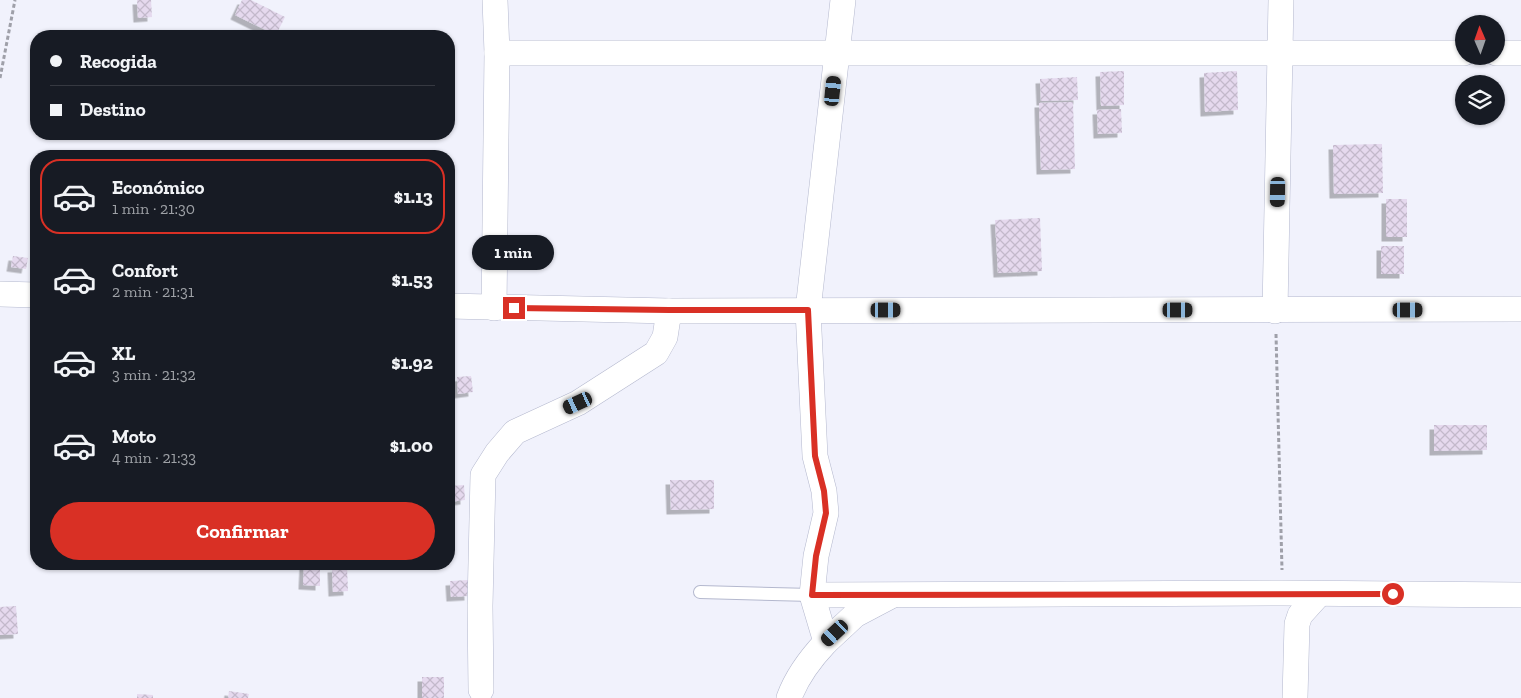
<!DOCTYPE html>
<html lang="es">
<head>
<meta charset="utf-8">
<style>
  body { margin:0; font-family:"Zilla Slab",serif; background:#242831; color:#f1f3f6; height:100vh; display:flex; flex-direction:column; font-size:19px; white-space:nowrap }
  * { box-sizing:border-box; margin:0 }
  p { font-size:16px; color:#9ea1a6 }
  .icon { flex:none; width:28px; height:28px; fill:none; stroke:currentColor; stroke-width:2; stroke-linecap:round; stroke-linejoin:round }
  .map { position:relative; flex:1; overflow:hidden }
  .panel { position:absolute; left:30px; top:150px; width:425px; height:420px; display:flex; flex-direction:column; background:#171b24; border-radius:20px; box-shadow:0 1px 4px #0004 }
  .panel>* { flex:none }
  .guide { position:absolute; left:30px; top:30px; width:425px; height:110px; border-radius:20px; box-shadow:0 1px 4px #0004; display:grid; align-content:center; height:110px; padding:0 20px; background:#171b24 }
  .needle { width:32px; rotate:358deg }
  .tools { position:absolute; left:1455px; top:15px; display:grid; gap:10px }
  .tools a { display:grid; place-items:center; width:50px; height:50px; border-radius:50%; background:#171b24; box-shadow:0 1px 4px #0004; font-size:25px }
  .end { position:absolute; width:22px; height:22px; margin:-11px; border:6px solid #d93025; background:#fff; box-shadow:0 0 0 2px #fff }
  .from { border-radius:50% }
  .bubble { position:absolute; height:35px; border-radius:18px; background:#171b24; box-shadow:0 1px 4px #0004; font-size:16px; font-weight:800; line-height:35px; text-align:center }
  .car { position:absolute; width:15px; height:30px; margin:-15px -8px; border-radius:6px; box-shadow:0 0 4px 1px #0007; background:linear-gradient(#222 24%,#8ab4d8 0 40%,#222 0 76%,#8ab4d8 0 86%,#222 0) }
  .guide b { display:flex; align-items:center; gap:18px; height:48px; font-size:19px }
  .guide b+b { border-top:1px solid #363941 }
  .guide i { width:12px; height:12px; background:#f1f3f6 }
  ul { padding:9px 0 0; list-style:none }
  li { display:flex; align-items:center; gap:15px; height:75px; margin:0 10px 8px; padding:0 10px; border:2px solid transparent; border-radius:20px }
  li div { flex:1 }
  li b { display:block; font-size:19px }
  li em { font-style:normal; font-weight:800 }
  li.on { border-color:#d93025 }
  li>.icon { width:45px; height:45px; stroke-width:1.5 }
  .button { display:flex; gap:10px; margin-top:auto; padding:10px 20px }
  .button a { flex:1; height:58px; border-radius:30px; background:#d93025; color:#fff; font-size:20px; font-weight:800; line-height:58px; text-align:center }
  .map>svg:first-child { display:block }
  .building { fill:url(#building-cross-hatch); filter:url(#shadow) }
  .lines { fill:none; stroke-linecap:round; stroke-linejoin:round }
  .lane-casing { stroke:#b4b8ce; stroke-width:14 }
  .street-casing { stroke:#b4b8ce; stroke-width:26 }
  .path { stroke:#9fa0a9; stroke-width:3; stroke-dasharray:4 2.5; stroke-linecap:butt }
  .lane { stroke:#fff; stroke-width:12 }
  .street { stroke:#fff; stroke-width:25 }
  .route { stroke:#d93025; stroke-width:6 }
</style>
</head>
<body>
<div class="map">
<svg width="1521" height="698" viewBox="0 0 1521 698">
  <defs>
    <pattern id="building-cross-hatch" width="8" height="8" patternUnits="userSpaceOnUse" patternTransform="scale(1.25)"><rect width="8" height="8" fill="#e5d9ee"/><path d="M0 0l8 8M0 8l8-8" fill="none" stroke="#c3b9cb"/></pattern>
    <filter id="shadow"><feDropShadow dx="-4.5" dy="4.5" stdDeviation="0" flood-color="#0004"/></filter>
  </defs>
  <rect width="100%" height="100%" fill="#f1f2fc"/>
  <!-- building -->
  <g class="building">
    <path d="M 137,0 L 151,0 L 152,17 L 138,18 Z"/>
    <path d="M 242,0 L 251,0 L 285,17 L 276,35 L 235,15 Z"/>
    <path d="M 1124,71 L 1124,105 L 1101,106 L 1100,72 Z"/>
    <path d="M 1237,71 L 1238,110 L 1205,112 L 1204,73 Z"/>
    <path d="M 1077,77 L 1078,100 L 1041,101 L 1040,79 Z"/>
    <path d="M 1073,102 L 1075,169 L 1041,170 L 1039,103 Z"/>
    <path d="M 1121,109 L 1122,133 L 1098,134 L 1097,110 Z"/>
    <path d="M 1382,144 L 1383,193 L 1334,194 L 1333,145 Z"/>
    <rect x="1386" y="199" width="21" height="38"/>
    <path d="M 1040,218 L 1042,271 L 998,273 L 995,220 Z"/>
    <rect x="1381" y="246" width="23" height="28"/>
    <path d="M 13,256 L 28,258 L 26,269 L 11,267 Z"/>
    <path d="M 471,376 L 473,392 L 458,394 L 457,377 Z"/>
    <path d="M 1434,425 L 1487,425 L 1487,450 L 1434,451 Z"/>
    <path d="M 670,480 L 714,480 L 714,509 L 671,510 Z"/>
    <path d="M 464,485 L 465,500 L 449,502 L 449,486 Z"/>
    <path d="M 304,564 L 320,564 L 320,586 L 303,585 Z"/>
    <path d="M 347,567 L 348,591 L 333,592 L 332,568 Z"/>
    <path d="M 468,580 L 469,596 L 451,597 L 450,581 Z"/>
    <path d="M 16,606 L 18,634 L 0,635 L 0,607 Z"/>
    <rect x="422" y="677" width="22" height="21"/>
    <path d="M 229,691 L 249,694 L 248,698 L 228,698 Z"/>
    <path d="M 137,694 L 153,695 L 153,698 L 137,698 Z"/>
  </g>
  <g class="lines">
    <defs>
      <path id="lane" d="M 700,592 L 812,595"/>
      <g id="street">
        <path d="M 497,53 L 1464,53"/>
        <path d="M 1496,53 L 1521,53"/>
        <path d="M 0,294 L 36,295"/>
        <path d="M 449,306 L 669,311 L 1521,309"/>
        <path d="M 494,308 L 497,53 L 495,0"/>
        <path d="M 1275,311 L 1281,0"/>
        <path d="M 812,595 L 1283,593 L 1521,595"/>
        <path d="M 826,642 L 855,615 L 891,596"/>
        <path d="M 481,690 L 480,606 L 483,475 L 497,453 L 515,432 L 578,403 L 656,353 L 665,337 L 669,311"/>
        <path d="M 789,698 C 797,676 810,659 826,642 L 812,595 L 816,556 L 826,513 L 824,491 L 815,456 L 808,310 L 843,0"/>
        <path d="M 1295,698 L 1297,624 L 1300,615 L 1319,594"/>
      </g>
    </defs>
    <!-- lane casing -->
    <use href="#lane" class="lane-casing"/>
    <!-- street casing -->
    <use href="#street" class="street-casing"/>
    <!-- path -->
    <g class="path">
      <path d="M 0,78 L 15,0"/>
      <path d="M 1276,334 L 1282,570"/>
    </g>
    <!-- lane -->
    <use href="#lane" class="lane"/>
    <!-- street -->
    <use href="#street" class="street"/>
  </g>
  <g class="lines">
    <!-- route -->
    <path class="route" d="M 514,308 L 669,310 L 808,310 L 815,456 L 824,491 L 826,513 L 816,556 L 812,595 L 1393,594"/>
  </g>
</svg>
<div class="tools">
<a><svg class="needle" viewBox="-14 -14 28 28"><path d="M0-13l5 13h-10z" fill="#e53935"/><path d="M0 13l5-13h-10z" fill="#9ea1a6"/></svg></a>
<a><svg class="icon" aria-label="layers" viewBox="0 0 24 24"><path d="M12 4l9 5-9 5-9-5zM3 14l9 5 9-5"/></svg></a>
</div>
<i class="end from" style="left:1393px;top:594px"></i>
<i class="end" style="left:514px;top:308px"></i>
<div class="bubble" style="left:472px;top:235px;width:82px">1 min</div>
<i class="car" style="left:833px;top:91px;rotate:6deg"></i>
<i class="car" style="left:1278px;top:192px;rotate:181deg"></i>
<i class="car" style="left:886px;top:310px;rotate:90deg"></i>
<i class="car" style="left:1178px;top:310px;rotate:90deg"></i>
<i class="car" style="left:1408px;top:310px;rotate:90deg"></i>
<i class="car" style="left:578px;top:403px;rotate:245deg"></i>
<i class="car" style="left:835px;top:633px;rotate:227deg"></i>
<div class="guide">
<b><i class="from"></i>Recogida</b>
<b><i></i>Destino</b>
</div>
<section class="panel">
<ul>
<li class="on"><svg class="icon" aria-label="car" viewBox="0 0 24 24"><path d="M5 17H2v-5l4-1 3-4h7l3 4 3 1v5h-3M9 17h6M6 11h13"/><circle cx="7" cy="17" r="2"/><circle cx="17" cy="17" r="2"/></svg><div><b>Económico</b><p>1 min · 21:30</p></div><em>$1.13</em></li>
<li><svg class="icon" aria-label="car" viewBox="0 0 24 24"><path d="M5 17H2v-5l4-1 3-4h7l3 4 3 1v5h-3M9 17h6M6 11h13"/><circle cx="7" cy="17" r="2"/><circle cx="17" cy="17" r="2"/></svg><div><b>Confort</b><p>2 min · 21:31</p></div><em>$1.53</em></li>
<li><svg class="icon" aria-label="car" viewBox="0 0 24 24"><path d="M5 17H2v-5l4-1 3-4h7l3 4 3 1v5h-3M9 17h6M6 11h13"/><circle cx="7" cy="17" r="2"/><circle cx="17" cy="17" r="2"/></svg><div><b>XL</b><p>3 min · 21:32</p></div><em>$1.92</em></li>
<li><svg class="icon" aria-label="car" viewBox="0 0 24 24"><path d="M5 17H2v-5l4-1 3-4h7l3 4 3 1v5h-3M9 17h6M6 11h13"/><circle cx="7" cy="17" r="2"/><circle cx="17" cy="17" r="2"/></svg><div><b>Moto</b><p>4 min · 21:33</p></div><em>$1.00</em></li>
</ul>
<div class="button"><a>Confirmar</a></div>
</section>
</div>
</body>
</html>
